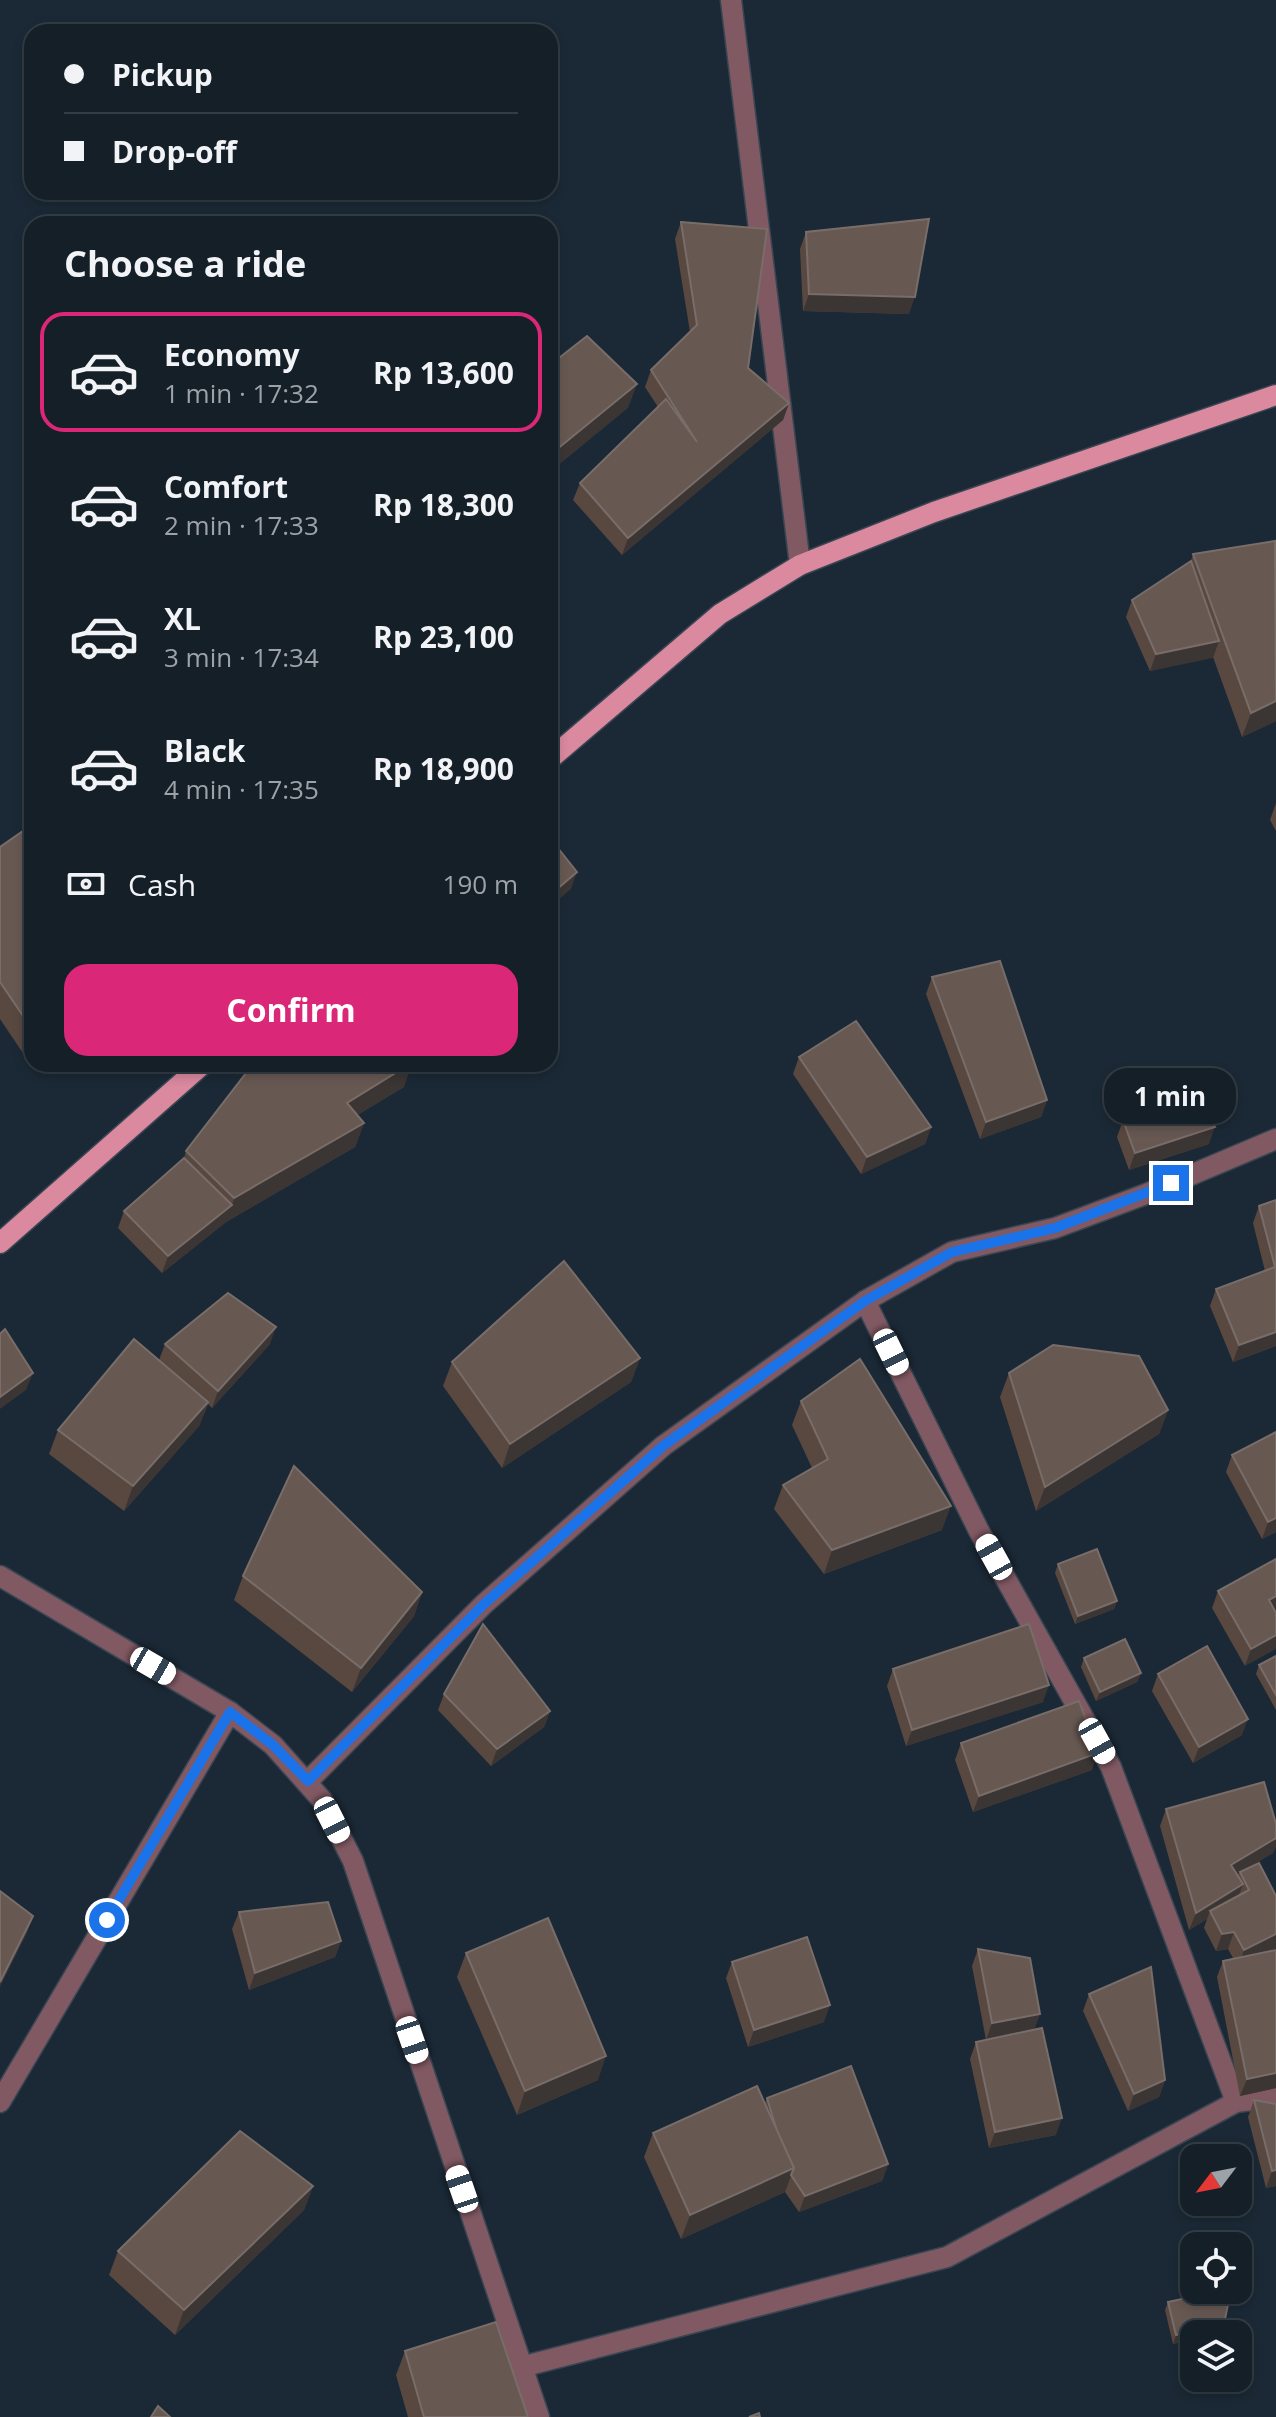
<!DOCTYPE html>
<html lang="en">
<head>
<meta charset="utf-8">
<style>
  body { margin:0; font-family:"Open Sans",sans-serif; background:#212c34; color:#f1f3f6; height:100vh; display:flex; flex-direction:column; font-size:30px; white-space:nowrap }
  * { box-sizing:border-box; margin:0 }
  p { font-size:26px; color:#9da2a8 }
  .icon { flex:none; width:44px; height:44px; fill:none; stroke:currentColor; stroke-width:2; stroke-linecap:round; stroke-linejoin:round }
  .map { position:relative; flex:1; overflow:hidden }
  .panel { position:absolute; left:24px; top:216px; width:534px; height:856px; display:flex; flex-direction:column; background:#141f28; border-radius:24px; box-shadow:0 4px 12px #0003,0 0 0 2px #333d45 }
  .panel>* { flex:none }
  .guide { position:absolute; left:24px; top:24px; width:534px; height:176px; border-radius:24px; box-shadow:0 4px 12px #0003,0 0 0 2px #333d45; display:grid; align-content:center; height:176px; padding:0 40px; background:#141f28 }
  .needle { width:52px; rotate:238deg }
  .tools { position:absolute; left:1180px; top:2144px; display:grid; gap:16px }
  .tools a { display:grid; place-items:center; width:72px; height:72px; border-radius:16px; background:#141f28; box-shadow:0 4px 12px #0003,0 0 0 2px #333d45; font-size:40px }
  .end { position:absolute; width:36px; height:36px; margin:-18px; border:10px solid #1a73e8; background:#fff; box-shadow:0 0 0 4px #fff }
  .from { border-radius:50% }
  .bubble { position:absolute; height:56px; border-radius:24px; background:#141f28; box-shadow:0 4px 12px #0003,0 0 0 2px #333d45; font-size:26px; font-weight:700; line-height:56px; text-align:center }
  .car { position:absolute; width:24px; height:48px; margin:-24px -12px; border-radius:10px; box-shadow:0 0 6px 2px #0007; background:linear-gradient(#fff 24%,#345 0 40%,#fff 0 76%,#345 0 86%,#fff 0) }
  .guide b { display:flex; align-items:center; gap:28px; height:76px; font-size:30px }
  .guide b+b { border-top:2px solid #333d45 }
  .guide i { width:20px; height:20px; background:#f1f3f6 }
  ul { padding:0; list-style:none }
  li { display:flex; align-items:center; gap:24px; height:120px; margin:0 16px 12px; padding:0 24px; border:4px solid transparent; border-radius:24px }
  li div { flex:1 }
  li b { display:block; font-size:30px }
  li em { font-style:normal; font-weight:700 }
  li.on { border-color:#db2777 }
  li>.icon { width:72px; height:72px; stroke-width:1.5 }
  h2 { padding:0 40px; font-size:36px; line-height:96px }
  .pay { display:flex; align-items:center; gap:20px; height:88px; padding:0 40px; font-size:30px }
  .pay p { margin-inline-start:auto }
  .cta { display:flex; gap:16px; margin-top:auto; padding:16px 40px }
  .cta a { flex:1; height:92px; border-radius:24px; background:#db2777; color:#fff; font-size:32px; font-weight:700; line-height:92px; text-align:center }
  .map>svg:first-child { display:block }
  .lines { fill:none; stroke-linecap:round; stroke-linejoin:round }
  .minor-casing { stroke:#394652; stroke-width:23 }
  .major-casing { stroke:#394652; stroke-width:23 }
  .minor { stroke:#815963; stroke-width:20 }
  .major { stroke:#da899f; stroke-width:20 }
  .wall { fill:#594840 }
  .shaded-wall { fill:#3b3534 }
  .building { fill:#675852; stroke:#786d69; stroke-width:2 }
  .route { stroke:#1a73e8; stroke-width:10 }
</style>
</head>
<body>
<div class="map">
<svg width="1276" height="2417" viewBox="0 0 1276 2417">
  <rect width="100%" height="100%" fill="#1b2936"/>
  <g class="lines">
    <defs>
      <g id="minor">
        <path d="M 731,0 L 800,565"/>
        <path d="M 865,1301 L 979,1531 L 1111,1767 L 1236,2102"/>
        <path d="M 0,1576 L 230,1712 L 273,1745 L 322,1800 L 353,1861 L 539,2417"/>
        <path d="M 308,1781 L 484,1604 L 663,1446 L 865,1301 L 952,1252 L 1055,1228 L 1146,1194 L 1276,1139"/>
        <path d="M 0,2102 L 230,1712"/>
        <path d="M 521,2367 L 947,2257 L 1236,2102 L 1276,2097"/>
      </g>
      <g id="major">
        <path d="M 550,759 L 720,614 L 800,565 L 934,512 L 1276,395"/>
        <path d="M 0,1243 L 203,1064"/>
      </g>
    </defs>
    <!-- minor casing -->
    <use href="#minor" class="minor-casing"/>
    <!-- major casing -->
    <use href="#major" class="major-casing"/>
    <!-- minor -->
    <use href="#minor" class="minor"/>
    <!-- major -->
    <use href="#major" class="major"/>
  </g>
  <!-- wall -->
  <g class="wall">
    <path d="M 681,222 L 748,368 L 789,403 L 783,420 L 622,555 L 573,500 L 580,483 L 658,407 L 645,387 L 651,370 L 690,332 L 675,239 Z"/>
    <path d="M 806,232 L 909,314 L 803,311 L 800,249 Z"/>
    <path d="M 1193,554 L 1276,721 L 1242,737 L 1213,657 L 1150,671 L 1126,617 L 1132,600 L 1191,561 Z"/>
    <path d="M 1276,803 L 1276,831 L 1270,820 Z"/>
    <path d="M 32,845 L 32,1061 L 29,1062 L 0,1019 L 0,847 Z"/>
    <path d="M 932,977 L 1047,1100 L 1041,1117 L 980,1139 L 926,994 Z"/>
    <path d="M 799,1057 L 931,1127 L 925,1144 L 861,1174 L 793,1074 Z"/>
    <path d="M 404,1087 L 357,1115 L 364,1123 L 355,1147 L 226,1222 L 162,1273 L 118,1228 L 124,1211 L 184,1158 L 186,1151 Z"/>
    <path d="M 1123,1120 L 1209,1144 L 1129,1170 L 1117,1137 Z"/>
    <path d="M 1276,1200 L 1276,1346 L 1233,1362 L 1210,1306 L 1216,1289 L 1265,1271 L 1253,1223 L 1259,1206 Z"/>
    <path d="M 165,1344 L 270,1344 L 212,1408 L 208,1404 L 199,1426 L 124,1511 L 49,1454 L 58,1430 L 159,1360 Z"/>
    <path d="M 640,1358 L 631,1382 L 502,1468 L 443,1386 L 452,1362 Z"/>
    <path d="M 1009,1373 L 1168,1410 L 1159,1434 L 1036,1511 L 1000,1397 Z"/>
    <path d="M 801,1401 L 942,1530 L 824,1574 L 774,1509 L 783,1485 L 812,1468 L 792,1425 Z"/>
    <path d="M 1232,1455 L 1276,1532 L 1262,1539 L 1226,1472 Z"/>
    <path d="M 1276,1559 L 1276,1610 L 1245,1666 L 1212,1608 L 1218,1591 Z"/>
    <path d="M 1058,1564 L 1117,1601 L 1114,1609 L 1075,1624 L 1055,1573 Z"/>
    <path d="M 243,1576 L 422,1592 L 414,1616 L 352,1692 L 234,1600 Z"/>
    <path d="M 1276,1656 L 1276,1710 L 1256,1674 L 1259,1665 Z"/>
    <path d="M 1084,1658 L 1141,1673 L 1137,1682 L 1096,1701 L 1081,1667 Z"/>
    <path d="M 893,1669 L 1043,1702 L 906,1746 L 887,1686 Z"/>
    <path d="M 1158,1674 L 1242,1735 L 1193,1763 L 1152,1691 Z"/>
    <path d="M 444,1694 L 550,1711 L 544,1727 L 491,1766 L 438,1710 Z"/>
    <path d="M 961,1743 L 1092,1770 L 973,1812 L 955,1760 Z"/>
    <path d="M 1166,1809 L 1276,1824 L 1276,1846 L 1273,1853 L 1246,1869 L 1276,1896 L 1276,1948 L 1268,1951 L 1276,1950 L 1276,2088 L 1240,2096 L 1217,1977 L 1223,1961 L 1233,1958 L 1228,1949 L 1216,1951 L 1204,1928 L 1207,1919 L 1189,1930 L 1160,1826 Z"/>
    <path d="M 239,1912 L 341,1941 L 335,1957 L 249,1990 L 232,1929 Z"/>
    <path d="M 978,1949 L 1035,2029 L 1056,2135 L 989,2148 L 970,2059 L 976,2042 L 986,2040 L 972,1966 Z"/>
    <path d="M 466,1953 L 598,2080 L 517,2115 L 457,1977 Z"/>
    <path d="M 732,1962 L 824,2022 L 748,2047 L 726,1978 Z"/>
    <path d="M 1089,1994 L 1165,2080 L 1159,2097 L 1128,2111 L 1083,2011 Z"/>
    <path d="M 767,2098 L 888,2164 L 882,2181 L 799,2212 L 785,2192 L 681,2239 L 644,2157 L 653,2133 L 765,2103 Z"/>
    <path d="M 1254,2100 L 1276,2104 L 1276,2186 L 1266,2188 L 1248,2117 Z"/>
    <path d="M 313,2186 L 304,2210 L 175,2335 L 109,2275 L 118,2251 Z"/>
    <path d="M 1168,2302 L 1224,2324 L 1221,2333 L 1194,2334 L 1194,2339 L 1173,2344 L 1165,2310 Z"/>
    <path d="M 405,2351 L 528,2417 L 408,2417 L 396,2375 Z"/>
  </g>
  <!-- shaded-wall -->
  <g class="shaded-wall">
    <path d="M 809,294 L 915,297 L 909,314 L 803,311 Z"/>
    <path d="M 637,384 L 628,408 L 550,472 L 550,455 Z"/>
    <path d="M 789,403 L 783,420 L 622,555 L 628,538 Z"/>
    <path d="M 1219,641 L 1213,658 L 1150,671 L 1156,654 Z"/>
    <path d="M 1276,701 L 1276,721 L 1242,737 L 1251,713 Z"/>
    <path d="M 577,872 L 571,889 L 550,907 L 550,895 Z"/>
    <path d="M 410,1064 L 412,1064 L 404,1087 L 338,1127 L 347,1103 Z"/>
    <path d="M 1047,1100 L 1041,1117 L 980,1139 L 986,1122 Z"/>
    <path d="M 364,1123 L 355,1147 L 226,1222 L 162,1273 L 168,1256 L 232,1205 L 234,1198 Z"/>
    <path d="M 931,1127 L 925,1144 L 861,1174 L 867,1157 Z"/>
    <path d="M 1215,1127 L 1209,1144 L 1129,1170 L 1135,1153 Z"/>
    <path d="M 276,1327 L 270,1344 L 212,1408 L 218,1391 Z"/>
    <path d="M 1276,1332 L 1276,1346 L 1233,1362 L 1239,1345 Z"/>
    <path d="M 640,1358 L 631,1382 L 502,1468 L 510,1444 Z"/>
    <path d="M 33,1373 L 26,1390 L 0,1409 L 0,1397 Z"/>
    <path d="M 208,1402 L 199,1426 L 124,1511 L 133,1486 Z"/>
    <path d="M 1168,1410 L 1159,1434 L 1036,1511 L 1045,1487 Z"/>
    <path d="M 951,1506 L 942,1530 L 824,1574 L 832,1550 Z"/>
    <path d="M 1276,1518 L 1276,1532 L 1262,1539 L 1268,1522 Z"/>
    <path d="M 422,1592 L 414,1616 L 352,1692 L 361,1668 Z"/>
    <path d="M 1276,1596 L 1276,1610 L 1263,1617 L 1269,1600 Z"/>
    <path d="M 1117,1601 L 1114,1609 L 1075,1624 L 1078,1616 Z"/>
    <path d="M 1276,1635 L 1276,1649 L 1245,1666 L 1251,1649 Z"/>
    <path d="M 1141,1673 L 1137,1682 L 1096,1701 L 1100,1692 Z"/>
    <path d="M 1049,1685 L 1043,1702 L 906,1746 L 912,1730 Z"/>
    <path d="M 550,1711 L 544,1727 L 491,1766 L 497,1749 Z"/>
    <path d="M 1248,1719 L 1242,1735 L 1193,1763 L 1199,1747 Z"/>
    <path d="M 1098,1753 L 1092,1770 L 973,1812 L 979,1796 Z"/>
    <path d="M 1276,1838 L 1276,1846 L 1273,1853 L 1224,1882 L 1231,1865 Z"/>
    <path d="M 1243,1884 L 1237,1901 L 1210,1911 L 1207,1919 L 1189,1930 L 1196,1913 Z"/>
    <path d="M 33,1916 L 27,1933 L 0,1987 L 0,1982 Z"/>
    <path d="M 1234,1932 L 1228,1949 L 1216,1951 L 1222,1934 Z"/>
    <path d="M 1276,1934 L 1276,1948 L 1238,1967 L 1244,1950 Z"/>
    <path d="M 341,1941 L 335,1957 L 249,1990 L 255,1973 Z"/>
    <path d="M 830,2005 L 824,2022 L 748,2047 L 754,2030 Z"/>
    <path d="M 1040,2014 L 1034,2031 L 986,2040 L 992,2023 Z"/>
    <path d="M 606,2056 L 598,2080 L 517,2115 L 525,2091 Z"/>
    <path d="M 1276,2073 L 1276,2088 L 1240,2096 L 1247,2079 Z"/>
    <path d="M 1165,2080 L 1159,2097 L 1128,2111 L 1134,2094 Z"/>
    <path d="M 1062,2118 L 1056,2135 L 989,2148 L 995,2132 Z"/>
    <path d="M 888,2164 L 882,2181 L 799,2212 L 805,2196 Z"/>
    <path d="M 794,2168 L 785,2192 L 681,2239 L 690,2215 Z"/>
    <path d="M 1276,2170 L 1276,2186 L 1266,2188 L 1272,2171 Z"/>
    <path d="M 313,2186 L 304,2210 L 175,2335 L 184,2310 Z"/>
    <path d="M 1224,2324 L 1221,2333 L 1194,2334 L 1194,2339 L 1173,2344 L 1176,2335 Z"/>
  </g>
  <!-- building -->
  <g class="building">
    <path d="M 929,219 L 915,297 L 809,294 L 806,232 Z"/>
    <path d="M 681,222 L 767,229 L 748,368 L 789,403 L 628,538 L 580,483 L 666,399 L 697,442 L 651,370 L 697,325 Z"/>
    <path d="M 587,336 L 637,384 L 550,455 L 550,365 Z"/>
    <path d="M 1275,541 L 1276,701 L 1251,713 L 1193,554 Z"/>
    <path d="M 1191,561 L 1219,641 L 1156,654 L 1132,600 Z"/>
    <path d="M 23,831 L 32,845 L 32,1029 L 0,982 L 0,847 Z"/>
    <path d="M 550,838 L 577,872 L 550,895 Z"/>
    <path d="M 1000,961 L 1047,1100 L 986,1122 L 932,977 Z"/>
    <path d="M 856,1021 L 931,1127 L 867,1157 L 799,1057 Z"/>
    <path d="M 253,1064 L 410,1064 L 347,1103 L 364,1123 L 234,1198 L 186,1151 Z"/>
    <path d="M 1187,1082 L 1215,1127 L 1135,1153 L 1123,1120 Z"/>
    <path d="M 184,1158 L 232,1205 L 168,1256 L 124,1211 Z"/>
    <path d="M 1276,1200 L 1276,1332 L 1239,1345 L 1216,1289 L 1275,1267 L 1259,1206 Z"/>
    <path d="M 564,1261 L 640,1358 L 510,1444 L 452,1362 Z"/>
    <path d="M 228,1293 L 276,1327 L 218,1391 L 165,1344 Z"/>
    <path d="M 5,1329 L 33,1373 L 0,1397 L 0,1334 Z"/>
    <path d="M 134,1339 L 208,1402 L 133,1486 L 58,1430 Z"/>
    <path d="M 1053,1345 L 1139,1356 L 1168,1410 L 1045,1487 L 1009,1373 Z"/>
    <path d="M 860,1359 L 951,1506 L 832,1550 L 783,1485 L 828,1459 L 801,1401 Z"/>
    <path d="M 1276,1432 L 1276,1518 L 1268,1522 L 1232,1455 Z"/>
    <path d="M 294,1466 L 422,1592 L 361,1668 L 243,1576 Z"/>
    <path d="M 1097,1549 L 1117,1601 L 1078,1616 L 1058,1564 Z"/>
    <path d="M 1276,1559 L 1276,1596 L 1269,1600 L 1276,1613 L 1276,1635 L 1251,1649 L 1218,1591 Z"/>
    <path d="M 483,1624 L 550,1711 L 497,1749 L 444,1694 Z"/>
    <path d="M 1029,1624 L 1049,1685 L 912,1730 L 893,1669 Z"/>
    <path d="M 1125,1639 L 1141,1673 L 1100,1692 L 1084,1658 Z"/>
    <path d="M 1207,1646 L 1248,1719 L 1199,1747 L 1158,1674 Z"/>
    <path d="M 1276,1656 L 1276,1695 L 1259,1665 Z"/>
    <path d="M 1079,1701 L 1098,1753 L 979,1796 L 961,1743 Z"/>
    <path d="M 1264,1782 L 1276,1824 L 1276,1838 L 1231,1865 L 1243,1884 L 1196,1913 L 1166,1809 Z"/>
    <path d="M 1259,1863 L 1276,1896 L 1276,1934 L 1244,1950 L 1234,1932 L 1222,1934 L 1210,1911 L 1249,1890 L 1240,1872 Z"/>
    <path d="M 0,1891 L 33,1916 L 0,1982 Z"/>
    <path d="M 328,1902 L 341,1941 L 255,1973 L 239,1912 Z"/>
    <path d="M 548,1918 L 606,2056 L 525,2091 L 466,1953 Z"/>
    <path d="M 807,1937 L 830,2005 L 754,2030 L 732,1962 Z"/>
    <path d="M 978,1949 L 1030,1958 L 1040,2014 L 992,2023 Z"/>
    <path d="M 1276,1950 L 1276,2073 L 1247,2079 L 1223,1961 Z"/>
    <path d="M 1151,1967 L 1165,2080 L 1134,2094 L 1089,1994 Z"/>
    <path d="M 1042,2028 L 1062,2118 L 995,2132 L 976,2042 Z"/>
    <path d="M 851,2066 L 888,2164 L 805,2196 L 791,2175 L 794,2168 L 777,2131 L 767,2098 Z"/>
    <path d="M 757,2086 L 794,2168 L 690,2215 L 653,2133 Z"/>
    <path d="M 1254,2100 L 1276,2104 L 1276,2170 L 1272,2171 Z"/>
    <path d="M 240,2131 L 313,2186 L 184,2310 L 118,2251 Z"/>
    <path d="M 1223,2290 L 1231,2290 L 1224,2324 L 1176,2335 L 1168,2302 Z"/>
    <path d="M 496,2322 L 528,2417 L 424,2417 L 405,2351 Z"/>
    <path d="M 158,2406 L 170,2417 L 151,2417 Z"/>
    <path d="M 759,2413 L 760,2417 L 749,2417 Z"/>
  </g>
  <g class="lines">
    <!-- route -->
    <path class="route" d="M 107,1920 L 230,1712 L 273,1745 L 308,1781 L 484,1604 L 663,1446 L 865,1301 L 952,1252 L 1055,1228 L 1171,1183"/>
  </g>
</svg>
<div class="tools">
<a><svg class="needle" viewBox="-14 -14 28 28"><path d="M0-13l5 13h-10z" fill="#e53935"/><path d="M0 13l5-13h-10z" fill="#9da2a8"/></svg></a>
<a><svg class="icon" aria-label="locate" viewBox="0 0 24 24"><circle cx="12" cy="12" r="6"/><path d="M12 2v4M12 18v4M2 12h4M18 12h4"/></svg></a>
<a><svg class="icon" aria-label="layers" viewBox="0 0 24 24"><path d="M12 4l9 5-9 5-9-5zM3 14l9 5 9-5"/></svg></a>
</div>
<i class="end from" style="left:107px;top:1920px"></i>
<i class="end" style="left:1171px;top:1183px"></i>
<div class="bubble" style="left:1104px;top:1068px;width:132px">1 min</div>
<i class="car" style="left:891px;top:1352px;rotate:154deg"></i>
<i class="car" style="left:994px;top:1557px;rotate:331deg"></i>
<i class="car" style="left:153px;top:1666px;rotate:120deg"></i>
<i class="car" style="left:1097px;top:1741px;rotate:151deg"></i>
<i class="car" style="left:332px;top:1820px;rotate:153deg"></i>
<i class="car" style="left:412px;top:2040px;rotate:161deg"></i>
<i class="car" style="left:462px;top:2189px;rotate:341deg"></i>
<div class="guide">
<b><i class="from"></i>Pickup</b>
<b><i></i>Drop-off</b>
</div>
<section class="panel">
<h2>Choose a ride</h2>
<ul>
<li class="on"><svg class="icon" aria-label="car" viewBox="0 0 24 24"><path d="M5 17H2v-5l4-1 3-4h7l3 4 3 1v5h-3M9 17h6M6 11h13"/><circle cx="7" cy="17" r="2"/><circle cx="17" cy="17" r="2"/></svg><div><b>Economy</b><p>1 min · 17:32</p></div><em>Rp 13,600</em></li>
<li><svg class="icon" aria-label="car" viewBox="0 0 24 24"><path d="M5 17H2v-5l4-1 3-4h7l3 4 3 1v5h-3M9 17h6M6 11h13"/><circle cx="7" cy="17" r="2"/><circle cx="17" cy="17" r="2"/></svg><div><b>Comfort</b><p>2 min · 17:33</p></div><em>Rp 18,300</em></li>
<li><svg class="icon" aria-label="car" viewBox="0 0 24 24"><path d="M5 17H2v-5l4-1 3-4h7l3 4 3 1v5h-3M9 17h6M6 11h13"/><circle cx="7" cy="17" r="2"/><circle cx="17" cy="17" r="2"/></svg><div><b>XL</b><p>3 min · 17:34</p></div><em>Rp 23,100</em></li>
<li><svg class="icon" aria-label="car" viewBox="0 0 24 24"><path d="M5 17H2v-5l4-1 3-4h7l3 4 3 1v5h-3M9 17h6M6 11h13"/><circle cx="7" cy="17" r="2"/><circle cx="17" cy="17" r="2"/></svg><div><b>Black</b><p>4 min · 17:35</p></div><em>Rp 18,900</em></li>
</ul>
<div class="pay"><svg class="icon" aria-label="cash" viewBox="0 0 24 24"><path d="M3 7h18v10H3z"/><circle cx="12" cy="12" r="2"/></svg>Cash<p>190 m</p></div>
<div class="cta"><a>Confirm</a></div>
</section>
</div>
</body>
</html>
